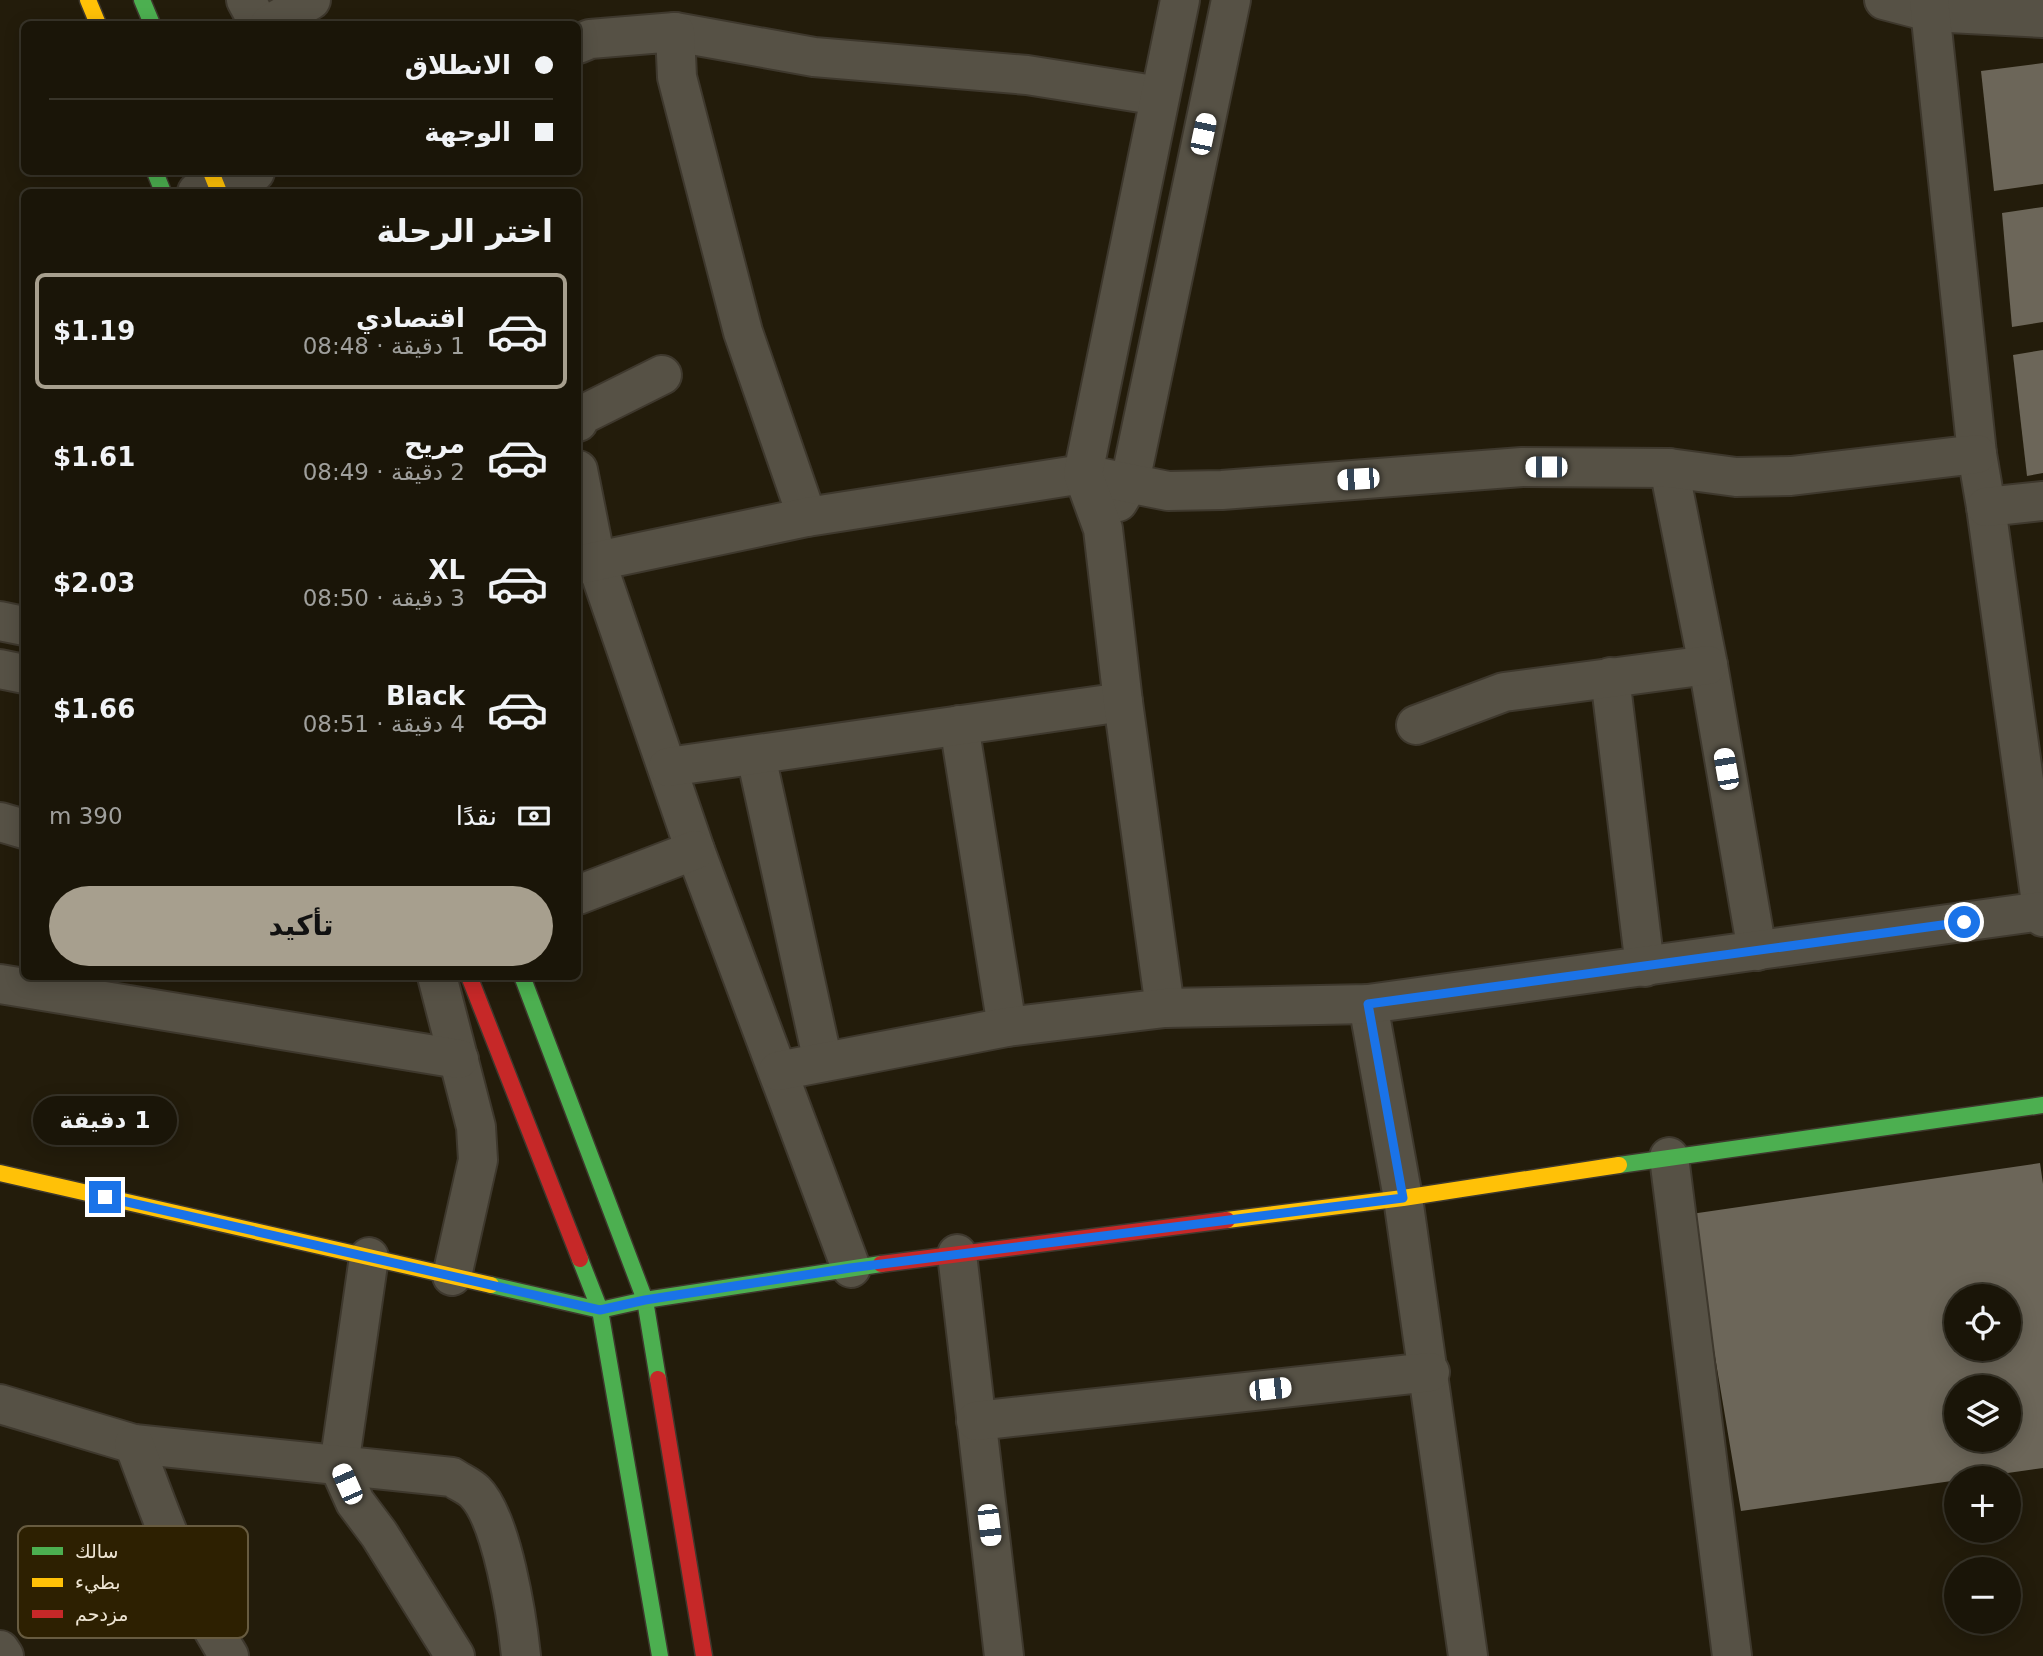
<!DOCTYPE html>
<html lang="ar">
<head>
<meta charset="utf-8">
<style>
  body { margin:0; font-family:"DejaVu Sans","Noto Sans Arabic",sans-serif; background:#231e12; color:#f1f3f6; direction:rtl; height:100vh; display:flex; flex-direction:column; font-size:26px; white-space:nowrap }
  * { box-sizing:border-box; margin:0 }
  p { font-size:23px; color:#9f9f9c }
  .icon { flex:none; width:38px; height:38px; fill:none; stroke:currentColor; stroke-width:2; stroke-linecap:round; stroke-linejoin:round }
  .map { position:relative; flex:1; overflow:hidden; direction:ltr }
  .panel { position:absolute; left:21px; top:189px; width:560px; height:791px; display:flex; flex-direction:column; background:#1a1508; border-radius:10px; box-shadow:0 4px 18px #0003,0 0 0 2px #383429; direction:rtl }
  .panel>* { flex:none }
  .hud { position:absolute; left:21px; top:21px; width:560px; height:154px; border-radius:10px; box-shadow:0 4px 18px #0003,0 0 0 2px #383429; direction:rtl; display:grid; align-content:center; height:154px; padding:0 28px; background:#1a1508 }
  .tools { position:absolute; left:1944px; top:1284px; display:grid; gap:14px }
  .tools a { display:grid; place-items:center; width:77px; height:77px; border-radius:50%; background:#1a1508; box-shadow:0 4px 18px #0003,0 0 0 2px #383429; font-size:35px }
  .end { position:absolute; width:32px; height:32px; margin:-16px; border:9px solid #1a73e8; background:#fff; box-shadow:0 0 0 4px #fff }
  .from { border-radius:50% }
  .bubble { position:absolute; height:49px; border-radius:24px; background:#1a1508; box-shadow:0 4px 18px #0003,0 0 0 2px #383429; font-size:23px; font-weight:600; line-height:49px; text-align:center; direction:rtl }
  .car { position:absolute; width:21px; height:42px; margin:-21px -10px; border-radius:9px; box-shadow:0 0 5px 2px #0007; background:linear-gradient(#fff 24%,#345 0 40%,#fff 0 76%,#345 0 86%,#fff 0) }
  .hud b { display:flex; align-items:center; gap:24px; height:66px; font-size:26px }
  .hud b+b { border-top:2px solid #383429 }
  .hud i { width:18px; height:18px; background:#f1f3f6 }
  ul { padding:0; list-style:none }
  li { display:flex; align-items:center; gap:21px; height:116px; margin:0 14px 10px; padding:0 14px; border:4px solid transparent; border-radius:10px }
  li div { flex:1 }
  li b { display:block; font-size:26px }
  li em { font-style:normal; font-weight:600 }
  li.active { border-color:#a79f8e }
  li>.icon { width:63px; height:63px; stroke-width:1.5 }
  h2 { padding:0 28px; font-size:32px; line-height:84px }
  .pay { display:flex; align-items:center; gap:18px; height:77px; padding:0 28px; font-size:26px }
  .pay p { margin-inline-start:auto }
  .button { display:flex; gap:14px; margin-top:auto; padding:14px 28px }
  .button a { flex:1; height:80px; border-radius:42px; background:#a79f8e; color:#111; font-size:28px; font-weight:600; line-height:80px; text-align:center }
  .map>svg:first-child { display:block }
  .building { fill:#6c6659; fill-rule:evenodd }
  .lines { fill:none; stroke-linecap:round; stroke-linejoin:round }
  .street-casing { stroke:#3e382d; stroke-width:42 }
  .fast-casing { stroke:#3e382d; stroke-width:19 }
  .slow-casing { stroke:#3e382d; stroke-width:19 }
  .jam-casing { stroke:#3e382d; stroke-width:19 }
  .street { stroke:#565145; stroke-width:38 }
  .fast { stroke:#4caf50; stroke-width:16 }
  .slow { stroke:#ffc107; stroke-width:16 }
  .jam { stroke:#c62828; stroke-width:16 }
  .route { stroke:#1a73e8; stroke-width:9 }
  .key { fill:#2d2001; stroke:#675b40; stroke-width:2 }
  .key-label { font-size:19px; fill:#eee5d4 }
</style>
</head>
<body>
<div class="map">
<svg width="2043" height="1656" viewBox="0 0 2043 1656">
  <rect width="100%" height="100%" fill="#231c0b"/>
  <!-- building -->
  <g class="building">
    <path d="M 2043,63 L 2043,184 L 1994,191 L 1981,71 Z"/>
    <path d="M 2043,207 L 2043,322 L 2012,327 L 2002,213 Z"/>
    <path d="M 2043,350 L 2043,473 L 2027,476 L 2013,355 Z"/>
    <path d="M 2040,1163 L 2043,1184 L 2043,1468 L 1741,1511 L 1691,1214 ZM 1956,1297 L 2009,1297 L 2009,1349 L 1956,1349 ZM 1956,1388 L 2009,1388 L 2009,1440 L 1956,1440 Z"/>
  </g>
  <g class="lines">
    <defs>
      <g id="street">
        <path d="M 246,0 L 259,24"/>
        <path d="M 1884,0 L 1930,12 L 2043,18"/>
        <path d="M 1929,0 L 1977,454 L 1986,507 L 2043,917"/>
        <path d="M 270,24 L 311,0"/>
        <path d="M 675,32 L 814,57 L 1027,75 L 1160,96"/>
        <path d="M 578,44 L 590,39 L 675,32 L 677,77 L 743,332 L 807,517"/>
        <path d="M 197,192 L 255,172"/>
        <path d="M 578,422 L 580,416 L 662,375"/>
        <path d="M 1669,468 L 1708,665 L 1757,951"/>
        <path d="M 578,470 L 596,561 L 695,850 L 851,1268"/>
        <path d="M 1118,502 L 1130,482 L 1231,0"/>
        <path d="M 1986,507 L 2043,501"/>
        <path d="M 578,565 L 807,517 L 1083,474 L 1168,491 L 1222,490 L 1522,467 L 1669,468 L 1736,477 L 1791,476 L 1977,454"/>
        <path d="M 0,621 L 24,626"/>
        <path d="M 0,669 L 24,674"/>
        <path d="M 1610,677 L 1645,967"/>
        <path d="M 959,725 L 1007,1027"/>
        <path d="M 1416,725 L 1504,692 L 1708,665"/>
        <path d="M 756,756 L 823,1062"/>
        <path d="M 668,767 L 1123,702"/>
        <path d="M 0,822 L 24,829"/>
        <path d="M 578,895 L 695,850"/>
        <path d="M 437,976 L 476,1127 L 478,1160 L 452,1276"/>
        <path d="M 0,984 L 459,1059"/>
        <path d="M 1368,1004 L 1403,1198 L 1468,1656"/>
        <path d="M 1165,1008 L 1123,702 L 1103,529 L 1083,474 L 1180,0"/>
        <path d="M 778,1071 L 1007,1027 L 1165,1008 L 1368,1004 L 2042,911"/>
        <path d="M 1669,1157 L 1732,1656"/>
        <path d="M 957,1254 L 1004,1656"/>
        <path d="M 369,1257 L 339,1466 L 355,1502 L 379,1534 L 455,1656"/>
        <path d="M 0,1404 L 134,1444 L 452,1477 C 459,1482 469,1486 475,1492 C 502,1519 517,1617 521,1656"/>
        <path d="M 976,1421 L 1430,1372"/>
        <path d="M 134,1444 C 161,1516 187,1591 229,1656"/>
        <path d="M 0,1650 L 4,1656"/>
      </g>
      <g id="fast">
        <path d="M 142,0 L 152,24"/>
        <path d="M 155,172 L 163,192"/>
        <path d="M 522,976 L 645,1300 L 658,1379"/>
        <path d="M 1619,1165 L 2043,1105"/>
        <path d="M 580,1259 L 600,1310 L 660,1656"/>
        <path d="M 491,1285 L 600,1310 L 645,1300 L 881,1264"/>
      </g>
      <g id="slow">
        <path d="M 88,0 L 98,24"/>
        <path d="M 211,172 L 219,192"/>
        <path d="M 0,1173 L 491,1285"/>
        <path d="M 1227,1220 L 1403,1198 L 1619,1165"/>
      </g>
      <g id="jam">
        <path d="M 469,976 L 580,1259"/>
        <path d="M 881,1264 L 1227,1220"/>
        <path d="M 658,1379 L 704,1656"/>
      </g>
    </defs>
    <!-- street casing -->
    <use href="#street" class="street-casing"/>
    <!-- fast casing -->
    <use href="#fast" class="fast-casing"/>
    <!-- slow casing -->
    <use href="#slow" class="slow-casing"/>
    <!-- jam casing -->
    <use href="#jam" class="jam-casing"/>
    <!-- street -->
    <use href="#street" class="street"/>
    <!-- fast -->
    <use href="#fast" class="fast"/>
    <!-- slow -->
    <use href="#slow" class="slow"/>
    <!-- jam -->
    <use href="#jam" class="jam"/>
  </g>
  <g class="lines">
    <!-- route -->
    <path class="route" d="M 105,1197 L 600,1310 L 645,1300 L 850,1268 L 1403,1198 L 1368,1004 L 1964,922"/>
  </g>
  <!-- legend -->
  <rect x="18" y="1526" width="230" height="112" rx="10" class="key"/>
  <rect x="32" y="1547" width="31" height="8" fill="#4caf50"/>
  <rect x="32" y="1578" width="31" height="9" fill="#ffc107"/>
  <rect x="32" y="1610" width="31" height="8" fill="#c62828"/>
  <g class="key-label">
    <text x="75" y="1558">سالك</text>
    <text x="75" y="1589">بطيء</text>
    <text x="75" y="1621">مزدحم</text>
  </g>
</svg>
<div class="tools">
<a><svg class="icon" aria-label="locate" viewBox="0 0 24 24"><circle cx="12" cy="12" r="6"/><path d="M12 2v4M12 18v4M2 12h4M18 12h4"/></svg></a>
<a><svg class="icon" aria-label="layers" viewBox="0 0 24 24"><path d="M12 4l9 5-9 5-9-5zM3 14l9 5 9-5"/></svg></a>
<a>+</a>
<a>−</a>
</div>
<i class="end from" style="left:1964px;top:922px"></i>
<i class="end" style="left:105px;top:1197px"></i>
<div class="bubble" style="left:33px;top:1096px;width:144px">1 دقيقة</div>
<i class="car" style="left:1203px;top:134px;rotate:12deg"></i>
<i class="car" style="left:1546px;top:467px;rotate:270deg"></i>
<i class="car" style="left:1358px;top:479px;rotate:266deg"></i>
<i class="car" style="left:1726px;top:769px;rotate:350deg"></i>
<i class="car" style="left:1270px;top:1389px;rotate:84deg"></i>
<i class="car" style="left:347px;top:1484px;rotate:336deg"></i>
<i class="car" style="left:989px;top:1525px;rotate:173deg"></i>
<div class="hud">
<b><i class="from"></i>الانطلاق</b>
<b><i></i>الوجهة</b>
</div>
<section class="panel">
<h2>اختر الرحلة</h2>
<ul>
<li class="active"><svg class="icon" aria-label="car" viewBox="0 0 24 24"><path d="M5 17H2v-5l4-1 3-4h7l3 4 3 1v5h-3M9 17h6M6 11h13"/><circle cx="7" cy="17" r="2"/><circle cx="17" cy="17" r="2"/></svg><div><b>اقتصادي</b><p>1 دقيقة · 08:48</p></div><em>$1.19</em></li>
<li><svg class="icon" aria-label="car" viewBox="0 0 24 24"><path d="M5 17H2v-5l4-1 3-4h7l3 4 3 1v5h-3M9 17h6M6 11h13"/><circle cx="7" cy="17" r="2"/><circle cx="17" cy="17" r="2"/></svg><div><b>مريح</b><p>2 دقيقة · 08:49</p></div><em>$1.61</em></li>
<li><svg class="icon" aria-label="car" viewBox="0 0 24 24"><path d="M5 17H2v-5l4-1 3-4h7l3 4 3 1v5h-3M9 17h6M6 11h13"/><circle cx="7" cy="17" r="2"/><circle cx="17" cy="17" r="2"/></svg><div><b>XL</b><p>3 دقيقة · 08:50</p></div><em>$2.03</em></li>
<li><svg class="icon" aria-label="car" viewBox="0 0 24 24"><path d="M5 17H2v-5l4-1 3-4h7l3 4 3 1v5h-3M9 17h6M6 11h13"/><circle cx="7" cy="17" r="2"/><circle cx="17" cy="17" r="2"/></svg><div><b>Black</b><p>4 دقيقة · 08:51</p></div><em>$1.66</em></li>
</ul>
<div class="pay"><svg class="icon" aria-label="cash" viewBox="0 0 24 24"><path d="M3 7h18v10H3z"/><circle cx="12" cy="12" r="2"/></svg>نقدًا<p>390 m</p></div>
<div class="button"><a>تأكيد</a></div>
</section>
</div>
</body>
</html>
